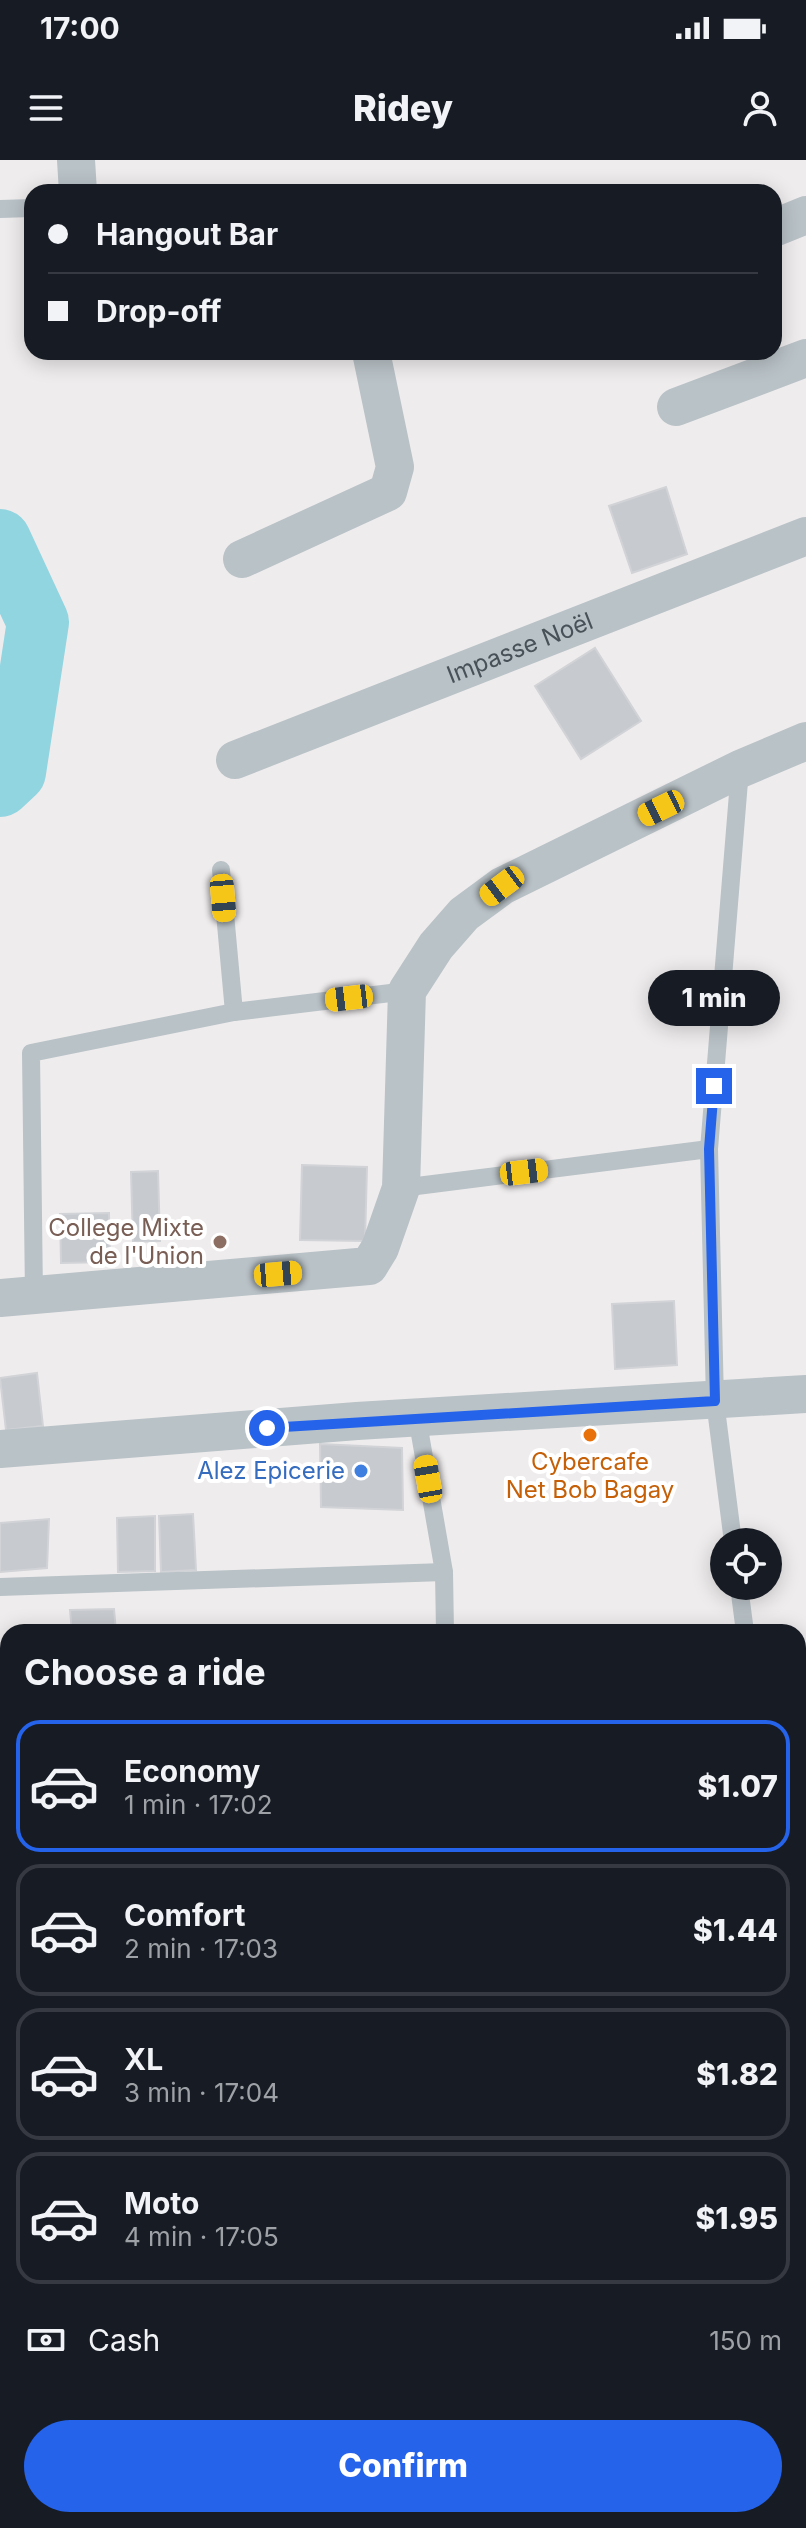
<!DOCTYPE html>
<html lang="en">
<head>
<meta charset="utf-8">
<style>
  body { margin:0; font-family:Inter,sans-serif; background:#20242c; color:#f1f3f6; height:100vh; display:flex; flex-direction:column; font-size:30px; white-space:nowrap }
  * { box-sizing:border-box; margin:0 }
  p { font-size:26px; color:#9ea1a6 }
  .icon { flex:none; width:44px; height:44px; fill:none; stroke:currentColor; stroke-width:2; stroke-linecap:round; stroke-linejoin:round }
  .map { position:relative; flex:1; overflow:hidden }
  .panel { position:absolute; left:0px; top:1464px; width:806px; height:904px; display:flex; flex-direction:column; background:#171b24; border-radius:24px 24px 0 0; box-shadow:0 4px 20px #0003 }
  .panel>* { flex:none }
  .guide { position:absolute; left:24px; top:24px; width:758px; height:176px; border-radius:24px; box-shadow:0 4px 20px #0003; display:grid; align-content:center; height:176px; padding:0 24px; background:#171b24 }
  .fabs { position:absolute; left:710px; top:1368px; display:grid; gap:16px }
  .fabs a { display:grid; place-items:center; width:72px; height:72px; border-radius:50%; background:#171b24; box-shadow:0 4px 20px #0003; font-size:40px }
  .end { position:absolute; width:36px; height:36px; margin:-18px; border:10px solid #2563eb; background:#fff; box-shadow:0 0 0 4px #fff }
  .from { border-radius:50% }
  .bubble { position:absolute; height:56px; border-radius:28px; background:#171b24; box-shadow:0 4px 20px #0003; font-size:26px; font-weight:800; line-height:56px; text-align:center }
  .car { position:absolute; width:24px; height:48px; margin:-24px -12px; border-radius:10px; box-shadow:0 0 6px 2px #0007; background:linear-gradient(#f5c518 24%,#345 0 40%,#f5c518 0 76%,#345 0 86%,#f5c518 0) }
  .guide b { display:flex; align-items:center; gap:28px; height:76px; font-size:30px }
  .guide b+b { border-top:2px solid #363941 }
  .guide i { width:20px; height:20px; background:#f1f3f6 }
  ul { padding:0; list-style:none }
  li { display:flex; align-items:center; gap:24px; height:132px; margin:0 16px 12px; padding:0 8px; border:4px solid #363941; border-radius:24px }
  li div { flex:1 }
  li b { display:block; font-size:30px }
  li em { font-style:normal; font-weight:800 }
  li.on { border-color:#2563eb }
  li>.icon { width:72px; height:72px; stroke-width:1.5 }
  h2 { padding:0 24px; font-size:36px; line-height:96px }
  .pay { display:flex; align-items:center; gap:20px; height:88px; padding:0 24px; font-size:30px }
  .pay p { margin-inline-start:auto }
  .button { display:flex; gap:16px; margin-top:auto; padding:16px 24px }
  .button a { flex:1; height:92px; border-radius:48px; background:#2563eb; color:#fff; font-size:32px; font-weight:800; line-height:92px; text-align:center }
  .status { display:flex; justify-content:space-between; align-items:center; height:56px; padding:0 40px; background:#171b24; direction:ltr }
  .status svg { height:22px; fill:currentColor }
  header { display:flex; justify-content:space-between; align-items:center; height:104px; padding:0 24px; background:#171b24; font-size:36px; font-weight:800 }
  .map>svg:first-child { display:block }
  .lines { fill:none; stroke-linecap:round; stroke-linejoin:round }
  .river { stroke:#91d5e0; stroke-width:62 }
  .building { fill:#c7cacf; stroke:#d1d3d7; stroke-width:2 }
  .service { stroke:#b9c2c7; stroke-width:18 }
  .minor { stroke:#b9c2c7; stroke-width:38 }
  .route { stroke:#2563eb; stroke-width:10 }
  .education-dot { fill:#8d6e63; stroke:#fff; stroke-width:3 }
  .food-dot { fill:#e8710a; stroke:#fff; stroke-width:3 }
  .shop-dot { fill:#3f7fe0; stroke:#fff; stroke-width:3 }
  .labels { text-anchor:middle; stroke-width:8; stroke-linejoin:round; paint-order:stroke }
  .street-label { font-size:24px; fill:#475157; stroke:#fff }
  .education-label { font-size:24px; fill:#785e54; stroke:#fff; text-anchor:end }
  .food-label { font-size:24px; fill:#c56008; stroke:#fff }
  .shop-label { font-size:24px; fill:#366cbe; stroke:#fff; text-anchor:end }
</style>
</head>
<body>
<div class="status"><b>17:00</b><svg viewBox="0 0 49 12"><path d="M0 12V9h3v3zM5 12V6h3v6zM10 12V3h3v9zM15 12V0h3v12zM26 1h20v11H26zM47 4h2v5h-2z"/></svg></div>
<header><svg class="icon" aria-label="menu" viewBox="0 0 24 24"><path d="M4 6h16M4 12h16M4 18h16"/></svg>Ridey<svg class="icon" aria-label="person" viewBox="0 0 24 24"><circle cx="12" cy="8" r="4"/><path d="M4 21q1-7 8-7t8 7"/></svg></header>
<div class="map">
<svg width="806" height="2368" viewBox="0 0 806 2368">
  <rect width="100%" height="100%" fill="#efeced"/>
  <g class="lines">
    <!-- river -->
    <path class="river" d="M 0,380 L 38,462 L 15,612 L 0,626"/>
  </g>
  <!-- building -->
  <g class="building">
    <path d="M 666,327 L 687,394 L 632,413 L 609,346 Z"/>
    <path d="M 595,488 L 641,561 L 581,599 L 535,526 Z"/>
    <path d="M 302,1005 L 367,1007 L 365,1081 L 300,1080 Z"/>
    <path d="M 158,1011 L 160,1081 L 133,1082 L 131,1012 Z"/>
    <path d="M 109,1053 L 110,1102 L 61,1103 L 60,1054 Z"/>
    <path d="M 674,1141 L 677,1205 L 615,1209 L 612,1144 Z"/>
    <path d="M 37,1213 L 43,1266 L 6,1270 L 0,1218 Z"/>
    <path d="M 320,1284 L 402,1288 L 403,1350 L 321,1347 Z"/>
    <path d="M 193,1354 L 196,1410 L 161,1412 L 159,1356 Z"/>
    <path d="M 155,1356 L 155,1411 L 118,1412 L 117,1358 Z"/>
    <path d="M 49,1359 L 47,1408 L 0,1412 L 0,1363 Z"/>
    <path d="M 114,1449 L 116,1472 L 72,1472 L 70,1450 Z"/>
    <path d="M 798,1538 L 806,1540 L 806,1610 L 798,1609 Z"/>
    <path d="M 374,2360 L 439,2360 L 439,2368 L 373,2368 Z"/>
  </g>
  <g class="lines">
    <!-- service -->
    <g class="service">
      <path d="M 0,49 L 32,48"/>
      <path d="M 221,710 L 234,852"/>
      <path d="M 709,989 L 740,609"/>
      <path d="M 401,1028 L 709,989 L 715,1241 L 733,1382"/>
      <path d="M 34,1136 L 31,893 L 234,852 L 407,831"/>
      <path d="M 417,1257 L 444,1412 L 445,1472"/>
      <path d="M 739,1426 L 745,1472"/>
      <path d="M 0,1427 L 444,1412"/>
      <path d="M 0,1587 L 8,1587"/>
      <path d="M 0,1871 L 8,1869"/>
      <path d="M 0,2034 L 8,2034"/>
      <path d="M 798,2304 L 806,2302"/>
      <path d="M 556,2368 L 587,2360"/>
    </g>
    <!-- minor -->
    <g class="minor">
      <path d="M 76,0 L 78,32"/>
      <path d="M 774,68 L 806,55"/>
      <path d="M 676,247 L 806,198"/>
      <path d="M 242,399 L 388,332 L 395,307 L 371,192"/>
      <path id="s1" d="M 235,600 L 806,376"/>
      <path d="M 0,1138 L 369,1106 L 380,1088 L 401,1028 L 407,831 L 436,786 L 464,754 L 502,726 L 740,609 L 806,581"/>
      <path d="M 0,1289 L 357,1261 L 806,1234"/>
      <path d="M 346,2368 L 347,2360"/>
    </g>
  </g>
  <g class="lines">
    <!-- route -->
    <path class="route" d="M 267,1268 L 715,1241 L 709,989 L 714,926"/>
  </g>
  <!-- markers -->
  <circle class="education-dot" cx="220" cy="1082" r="8"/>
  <circle class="food-dot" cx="590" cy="1275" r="8"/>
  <circle class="shop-dot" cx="361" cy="1311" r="8"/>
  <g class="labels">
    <!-- street labels -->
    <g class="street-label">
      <text dy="8" stroke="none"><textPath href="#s1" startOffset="306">Impasse Noël</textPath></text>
    </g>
    <!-- education labels -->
    <g class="education-label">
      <text x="204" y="1076">College Mixte<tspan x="204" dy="28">de l'Union</tspan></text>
    </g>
    <!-- food labels -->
    <g class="food-label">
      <text x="590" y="1310">Cybercafe<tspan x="590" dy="28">Net Bob Bagay</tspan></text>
    </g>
    <!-- shop labels -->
    <g class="shop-label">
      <text x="345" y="1319">Alez Epicerie</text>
    </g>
  </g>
</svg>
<div class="fabs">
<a><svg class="icon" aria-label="locate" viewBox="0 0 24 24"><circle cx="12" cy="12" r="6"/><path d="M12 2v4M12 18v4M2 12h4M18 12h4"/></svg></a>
</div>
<i class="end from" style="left:267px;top:1268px"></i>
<i class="end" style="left:714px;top:926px"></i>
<div class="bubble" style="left:648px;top:810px;width:132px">1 min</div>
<i class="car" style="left:661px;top:648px;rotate:244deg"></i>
<i class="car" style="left:502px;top:726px;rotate:233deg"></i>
<i class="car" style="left:223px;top:738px;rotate:175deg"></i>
<i class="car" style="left:349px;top:838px;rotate:263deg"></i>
<i class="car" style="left:524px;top:1012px;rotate:83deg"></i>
<i class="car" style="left:278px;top:1114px;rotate:85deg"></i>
<i class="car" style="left:428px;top:1319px;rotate:350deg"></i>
<div class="guide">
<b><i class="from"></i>Hangout Bar</b>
<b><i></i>Drop-off</b>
</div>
<section class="panel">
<h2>Choose a ride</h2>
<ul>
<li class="on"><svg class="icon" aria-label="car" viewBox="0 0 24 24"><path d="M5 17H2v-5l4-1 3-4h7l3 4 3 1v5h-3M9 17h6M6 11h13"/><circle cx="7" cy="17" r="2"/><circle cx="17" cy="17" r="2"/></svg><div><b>Economy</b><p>1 min · 17:02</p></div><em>$1.07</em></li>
<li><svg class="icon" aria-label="car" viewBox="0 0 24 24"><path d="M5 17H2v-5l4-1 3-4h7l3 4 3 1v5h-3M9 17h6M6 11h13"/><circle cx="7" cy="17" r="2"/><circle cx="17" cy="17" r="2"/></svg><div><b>Comfort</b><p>2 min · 17:03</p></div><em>$1.44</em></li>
<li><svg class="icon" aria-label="car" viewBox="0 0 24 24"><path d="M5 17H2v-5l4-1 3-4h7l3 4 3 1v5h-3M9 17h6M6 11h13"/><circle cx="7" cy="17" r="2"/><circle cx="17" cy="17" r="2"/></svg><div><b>XL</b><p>3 min · 17:04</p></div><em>$1.82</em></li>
<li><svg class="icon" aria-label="car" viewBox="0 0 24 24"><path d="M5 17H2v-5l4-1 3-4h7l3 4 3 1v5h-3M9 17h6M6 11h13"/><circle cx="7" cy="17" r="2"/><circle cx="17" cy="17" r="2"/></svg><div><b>Moto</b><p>4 min · 17:05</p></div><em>$1.95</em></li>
</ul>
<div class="pay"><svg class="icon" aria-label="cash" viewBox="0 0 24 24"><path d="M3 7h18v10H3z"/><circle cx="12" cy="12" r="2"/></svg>Cash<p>150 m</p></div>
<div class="button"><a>Confirm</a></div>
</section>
</div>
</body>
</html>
